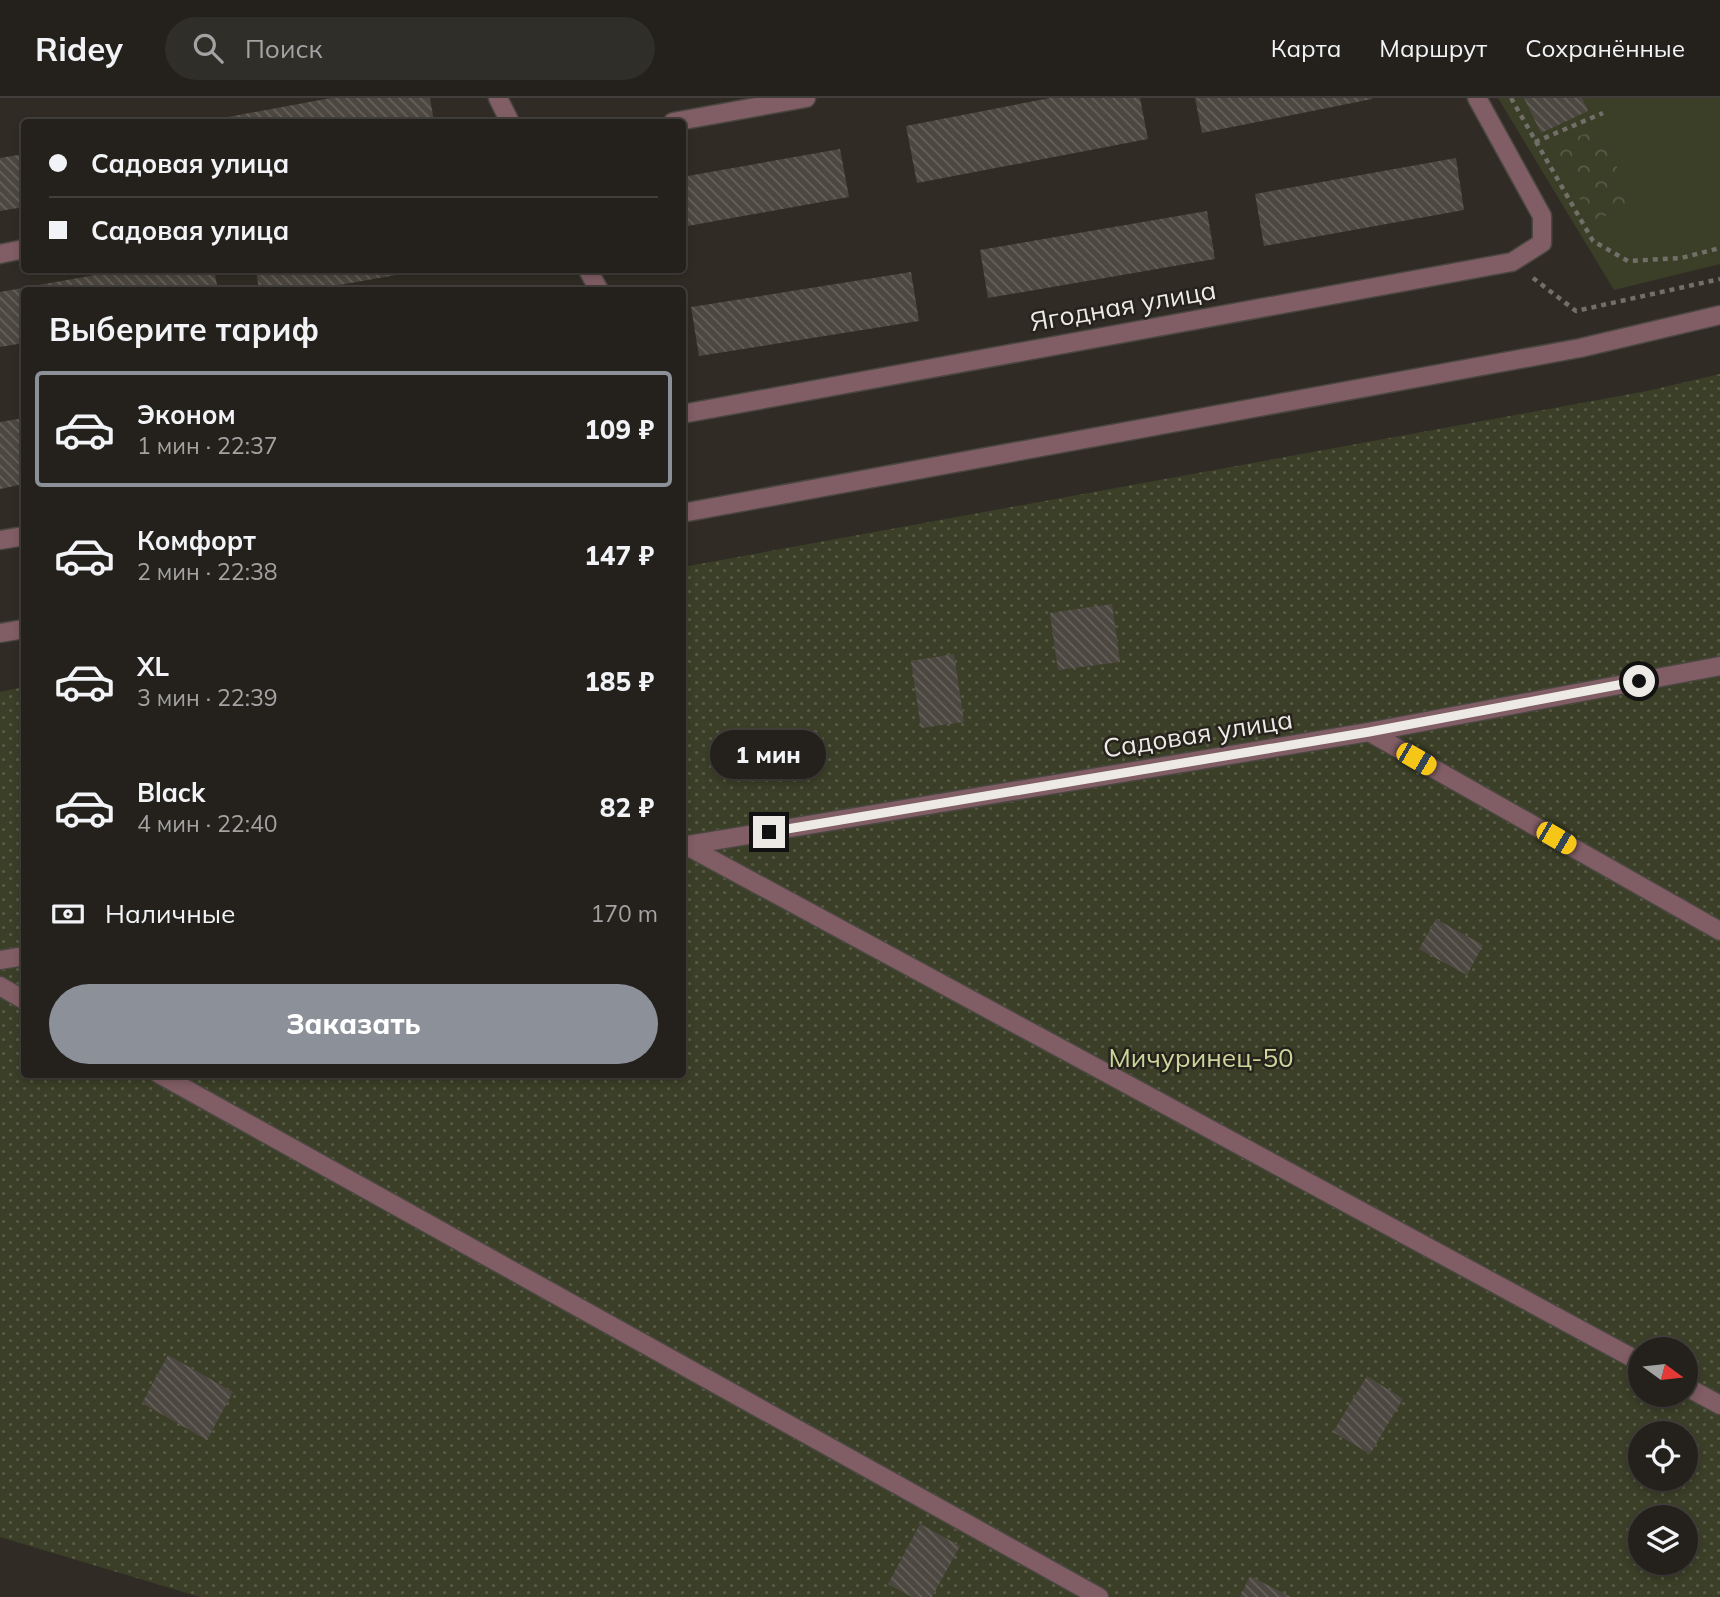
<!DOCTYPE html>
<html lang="ru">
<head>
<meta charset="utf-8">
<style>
  body { margin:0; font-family:Mulish,sans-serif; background:#302e29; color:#f1f3f6; height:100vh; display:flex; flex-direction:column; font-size:26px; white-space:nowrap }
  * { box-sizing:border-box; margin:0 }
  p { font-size:23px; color:#a3a3a3 }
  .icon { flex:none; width:38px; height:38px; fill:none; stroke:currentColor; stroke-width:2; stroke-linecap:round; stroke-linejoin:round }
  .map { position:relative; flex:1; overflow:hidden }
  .drawer { position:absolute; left:21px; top:189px; width:665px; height:791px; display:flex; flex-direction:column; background:#24211c; border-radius:7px; box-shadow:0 4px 10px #0003,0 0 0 2px #413e3b }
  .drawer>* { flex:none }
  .hud { position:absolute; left:21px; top:21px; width:665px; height:154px; border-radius:7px; box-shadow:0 4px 10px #0003,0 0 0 2px #413e3b; display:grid; align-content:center; height:154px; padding:0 28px; background:#24211c }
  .needle { width:46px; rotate:105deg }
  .tools { position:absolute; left:1628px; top:1239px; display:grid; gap:14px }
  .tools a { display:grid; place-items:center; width:70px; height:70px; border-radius:50%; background:#24211c; box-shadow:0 4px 10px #0003,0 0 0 2px #413e3b; font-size:35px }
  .end { position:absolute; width:32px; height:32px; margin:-16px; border:9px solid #edeae6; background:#111; box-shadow:0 0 0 4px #111 }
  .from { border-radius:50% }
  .bubble { position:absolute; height:49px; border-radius:24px; background:#24211c; box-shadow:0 4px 10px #0003,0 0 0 2px #413e3b; font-size:23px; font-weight:800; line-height:49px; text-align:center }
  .car { position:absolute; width:21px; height:42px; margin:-21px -10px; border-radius:9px; box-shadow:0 0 5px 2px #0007; background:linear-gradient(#f5c518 24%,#345 0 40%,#f5c518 0 76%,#345 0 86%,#f5c518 0) }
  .hud b { display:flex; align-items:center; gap:24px; height:66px; font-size:26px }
  .hud b+b { border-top:2px solid #413e3b }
  .hud i { width:18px; height:18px; background:#f1f3f6 }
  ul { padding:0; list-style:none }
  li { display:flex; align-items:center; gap:21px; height:116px; margin:0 14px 10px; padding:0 14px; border:4px solid transparent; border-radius:7px }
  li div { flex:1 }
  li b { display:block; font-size:26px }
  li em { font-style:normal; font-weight:800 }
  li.current { border-color:#8c9099 }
  li>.icon { width:63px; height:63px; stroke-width:1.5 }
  h2 { padding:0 28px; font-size:32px; line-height:84px }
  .pay { display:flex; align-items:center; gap:18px; height:77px; padding:0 28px; font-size:26px }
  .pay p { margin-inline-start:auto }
  .cta { display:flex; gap:14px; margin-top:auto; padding:14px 28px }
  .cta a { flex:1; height:80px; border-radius:42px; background:#8c9099; color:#fff; font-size:28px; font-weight:800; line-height:80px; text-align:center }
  header { display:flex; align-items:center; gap:42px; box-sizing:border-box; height:98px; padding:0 35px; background:#24211c; border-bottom:2px solid #413e3b }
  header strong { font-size:33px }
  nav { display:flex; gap:38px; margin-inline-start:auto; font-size:24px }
  .search { width:490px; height:63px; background:#302e29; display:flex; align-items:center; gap:18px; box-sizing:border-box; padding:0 24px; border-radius:38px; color:#a3a3a3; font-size:26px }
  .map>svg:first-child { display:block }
  .grass { fill:#3b3f27 }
  .park { fill:url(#park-crowns) }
  .garden { fill:url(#garden-dots); fill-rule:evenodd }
  .building { fill:url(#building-back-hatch) }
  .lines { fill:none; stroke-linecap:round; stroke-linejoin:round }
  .minor-casing { stroke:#4a4740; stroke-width:21 }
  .path { stroke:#726e68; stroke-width:4.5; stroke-dasharray:5 5; stroke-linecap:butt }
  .minor { stroke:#815d65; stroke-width:18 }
  .route { stroke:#edeae6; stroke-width:9 }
  .labels { text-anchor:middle; stroke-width:5; stroke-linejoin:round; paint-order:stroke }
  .street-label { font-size:26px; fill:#edeae6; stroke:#26221c }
  .park-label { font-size:26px; fill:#cdd79c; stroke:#26221c }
</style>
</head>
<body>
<header>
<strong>Ridey</strong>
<div class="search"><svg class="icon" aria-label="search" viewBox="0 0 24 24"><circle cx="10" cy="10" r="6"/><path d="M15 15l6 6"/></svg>Поиск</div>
<nav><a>Карта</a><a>Маршрут</a><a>Сохранённые</a></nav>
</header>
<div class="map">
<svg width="1720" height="1499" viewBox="0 0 1720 1499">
  <defs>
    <pattern id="park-crowns" width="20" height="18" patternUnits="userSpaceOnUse" patternTransform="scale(1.75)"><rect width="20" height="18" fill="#3b3f27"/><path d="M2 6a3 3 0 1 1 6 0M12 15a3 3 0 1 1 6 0" fill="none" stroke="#585b46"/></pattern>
    <pattern id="garden-dots" width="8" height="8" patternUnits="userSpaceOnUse" patternTransform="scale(1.75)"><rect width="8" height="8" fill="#3b3f27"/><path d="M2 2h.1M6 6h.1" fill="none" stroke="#585b46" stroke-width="1.8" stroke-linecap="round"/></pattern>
    <pattern id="building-back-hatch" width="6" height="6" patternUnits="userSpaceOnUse" patternTransform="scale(1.75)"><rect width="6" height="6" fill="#4c4740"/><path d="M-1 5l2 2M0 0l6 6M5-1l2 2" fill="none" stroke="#66625c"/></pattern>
  </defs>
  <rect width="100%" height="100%" fill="#302c25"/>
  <!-- grass -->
  <path class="grass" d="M 1498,0 L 1720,0 L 1720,166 L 1614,192 Z"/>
  <!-- park -->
  <path class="park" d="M 1596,32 L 1636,103 L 1592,124 L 1552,48 Z"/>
  <!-- garden -->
  <path class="garden" d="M 1720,276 L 1720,1499 L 200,1499 L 0,1439 L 0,594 L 24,589 L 24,976 L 682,976 L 683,469 L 1647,293 ZM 1640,1251 L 1685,1251 L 1685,1297 L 1640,1297 ZM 1640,1335 L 1685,1335 L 1685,1381 L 1640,1381 ZM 1640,1419 L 1685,1419 L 1685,1465 L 1640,1465 Z"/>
  <!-- building -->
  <g class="building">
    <path d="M 331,0 L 430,0 L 434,24 L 229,24 L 228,19 Z"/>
    <path d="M 1050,0 L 1140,0 L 1148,41 L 917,85 L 906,28 Z"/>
    <path d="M 1195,0 L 1372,0 L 1372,1 L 1202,35 Z"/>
    <path d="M 1524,0 L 1582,0 L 1588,13 L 1541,35 Z"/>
    <path d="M 840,51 L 849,99 L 682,129 L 682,79 Z"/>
    <path d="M 24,56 L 24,109 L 0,113 L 0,60 Z"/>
    <path d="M 1456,60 L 1464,112 L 1264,148 L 1255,96 Z"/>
    <path d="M 1207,113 L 1215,161 L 988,200 L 980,152 Z"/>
    <path d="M 123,172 L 214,172 L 218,192 L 24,192 L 24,245 L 0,249 L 0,194 Z"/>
    <path d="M 256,172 L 419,172 L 419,173 L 311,192 L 259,192 Z"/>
    <path d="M 911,174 L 919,223 L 699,258 L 691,209 Z"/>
    <path d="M 24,320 L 24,386 L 0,391 L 0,324 Z"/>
    <path d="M 1112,506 L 1120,564 L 1058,572 L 1050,515 Z"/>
    <path d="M 954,556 L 964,624 L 921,630 L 911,563 Z"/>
    <path d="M 1436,821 L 1483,847 L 1467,877 L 1419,851 Z"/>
    <path d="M 168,1257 L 233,1294 L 207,1342 L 142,1305 Z"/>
    <path d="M 1367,1278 L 1403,1301 L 1370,1356 L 1333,1334 Z"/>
    <path d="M 920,1426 L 960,1448 L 932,1499 L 912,1499 L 888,1486 Z"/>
    <path d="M 1250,1478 L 1291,1499 L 1240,1499 Z"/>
  </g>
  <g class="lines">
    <defs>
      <g id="minor">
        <path d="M 498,0 L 510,24"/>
        <path d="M 673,24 L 806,0"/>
        <path d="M 0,156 L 24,151"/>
        <path d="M 588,172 L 599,192"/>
        <path d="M 682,316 L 1512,164 L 1542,145 L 1542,118 L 1477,0"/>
        <path d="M 682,415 L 1580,250 L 1720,217"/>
        <path d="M 0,442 L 24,438"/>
        <path d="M 0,535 L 24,531"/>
        <path d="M 1369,634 L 1720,833"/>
        <path d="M 682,748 L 1369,634 L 1720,568"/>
        <path d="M 687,748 L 1640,1264"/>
        <path d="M 0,862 L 24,858"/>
        <path d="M 0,888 L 24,902"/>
        <path d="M 159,976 L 1099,1499"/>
        <path d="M 1685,1288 L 1720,1307"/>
      </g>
    </defs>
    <!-- minor casing -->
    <use href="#minor" class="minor-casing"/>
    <!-- path -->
    <g class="path">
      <path d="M 1511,0 L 1593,143 L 1628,163 L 1681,160 L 1720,150"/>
      <path d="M 1535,44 L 1603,15"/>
      <path d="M 1533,180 L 1576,213 L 1720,181"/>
    </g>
    <!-- minor -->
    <use href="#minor" class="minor"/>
  </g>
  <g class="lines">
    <!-- route -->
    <path class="route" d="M 769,734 L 1369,634 L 1639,583"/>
  </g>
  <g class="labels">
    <!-- street labels -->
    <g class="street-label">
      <text transform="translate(1123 208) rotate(-10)" y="9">Ягодная улица</text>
      <text transform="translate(1198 636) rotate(-9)" y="9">Садовая улица</text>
    </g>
    <!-- park labels -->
    <g class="park-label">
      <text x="1201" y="969">Мичуринец-50</text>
    </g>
  </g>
</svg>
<div class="tools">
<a><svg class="needle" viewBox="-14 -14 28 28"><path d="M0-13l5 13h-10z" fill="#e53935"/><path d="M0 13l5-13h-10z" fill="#a3a3a3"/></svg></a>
<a><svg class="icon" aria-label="locate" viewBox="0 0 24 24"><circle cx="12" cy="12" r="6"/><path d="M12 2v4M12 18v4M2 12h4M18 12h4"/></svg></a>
<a><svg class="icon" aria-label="layers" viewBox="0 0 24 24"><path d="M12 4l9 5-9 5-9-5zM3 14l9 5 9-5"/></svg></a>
</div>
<i class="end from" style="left:1639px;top:583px"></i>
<i class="end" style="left:769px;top:734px"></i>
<div class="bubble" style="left:710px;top:632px;width:116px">1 мин</div>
<i class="car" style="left:1416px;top:661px;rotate:120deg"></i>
<i class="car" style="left:1556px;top:740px;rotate:120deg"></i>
<div class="hud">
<b><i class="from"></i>Садовая улица</b>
<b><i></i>Садовая улица</b>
</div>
<section class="drawer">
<h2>Выберите тариф</h2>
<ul>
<li class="current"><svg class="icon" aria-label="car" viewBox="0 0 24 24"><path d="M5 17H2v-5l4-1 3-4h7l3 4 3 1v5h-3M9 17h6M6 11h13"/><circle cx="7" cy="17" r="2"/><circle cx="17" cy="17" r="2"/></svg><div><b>Эконом</b><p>1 мин · 22:37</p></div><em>109 ₽</em></li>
<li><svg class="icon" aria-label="car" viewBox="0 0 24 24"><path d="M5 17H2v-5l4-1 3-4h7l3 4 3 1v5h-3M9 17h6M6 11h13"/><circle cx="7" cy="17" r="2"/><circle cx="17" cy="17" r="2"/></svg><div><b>Комфорт</b><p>2 мин · 22:38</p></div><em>147 ₽</em></li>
<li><svg class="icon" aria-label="car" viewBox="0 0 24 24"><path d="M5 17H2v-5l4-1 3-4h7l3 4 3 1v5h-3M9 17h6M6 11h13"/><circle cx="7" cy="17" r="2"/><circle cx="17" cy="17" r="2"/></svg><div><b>XL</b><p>3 мин · 22:39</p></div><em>185 ₽</em></li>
<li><svg class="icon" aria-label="car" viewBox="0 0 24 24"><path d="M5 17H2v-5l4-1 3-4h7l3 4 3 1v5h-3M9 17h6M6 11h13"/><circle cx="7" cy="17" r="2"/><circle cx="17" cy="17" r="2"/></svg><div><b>Black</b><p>4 мин · 22:40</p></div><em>82 ₽</em></li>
</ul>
<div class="pay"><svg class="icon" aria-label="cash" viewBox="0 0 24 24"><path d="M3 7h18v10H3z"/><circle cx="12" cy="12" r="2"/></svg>Наличные<p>170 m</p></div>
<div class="cta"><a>Заказать</a></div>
</section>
</div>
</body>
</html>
